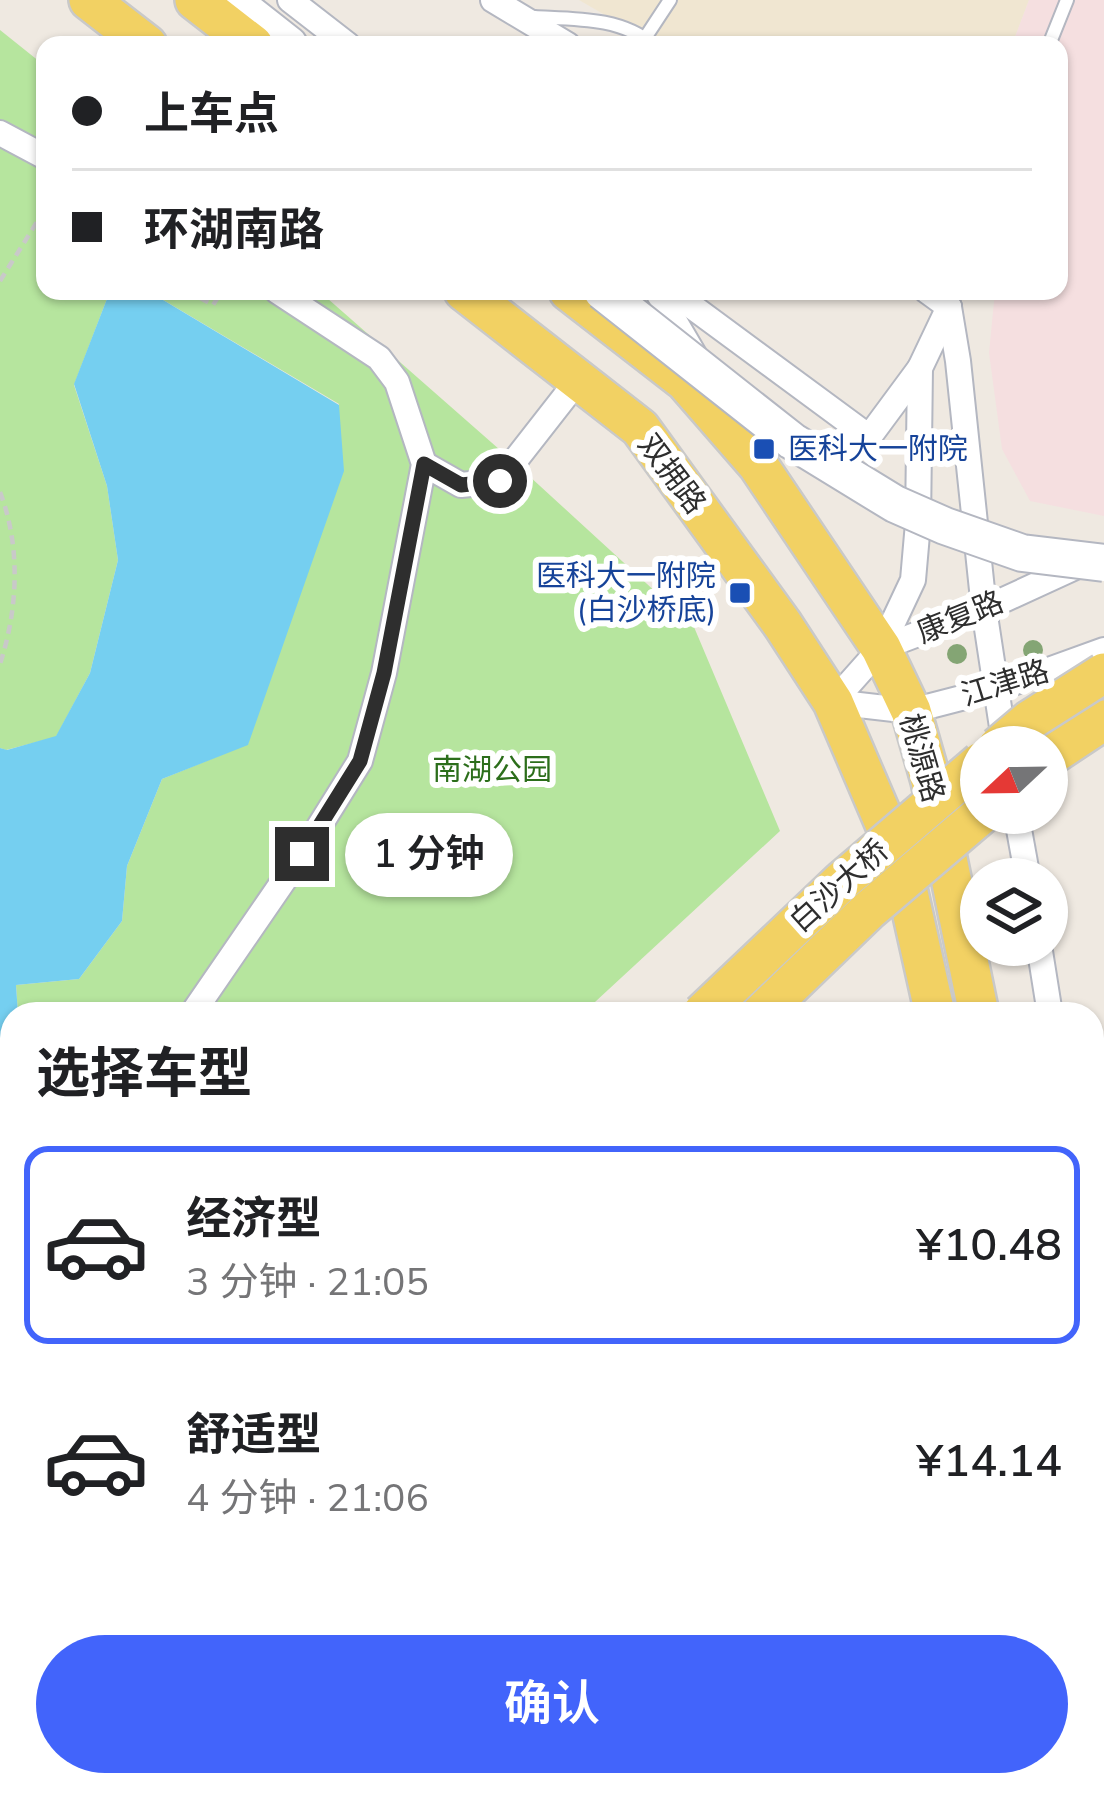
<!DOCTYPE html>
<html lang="zh">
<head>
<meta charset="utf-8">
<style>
  body { margin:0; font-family:"Nunito Sans","Noto Sans SC",sans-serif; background:#f6f6f6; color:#202124; height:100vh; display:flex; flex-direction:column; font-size:45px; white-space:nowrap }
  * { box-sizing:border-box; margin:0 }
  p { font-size:39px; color:#757577 }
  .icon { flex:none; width:66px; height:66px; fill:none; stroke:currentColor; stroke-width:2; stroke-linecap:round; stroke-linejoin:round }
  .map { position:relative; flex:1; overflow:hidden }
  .panel { position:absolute; left:0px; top:1002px; width:1104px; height:795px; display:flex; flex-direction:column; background:#fff; border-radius:36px 36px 0 0; box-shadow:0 3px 9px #0004 }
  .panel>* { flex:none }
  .hud { position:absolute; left:36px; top:36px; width:1032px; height:264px; border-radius:24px; box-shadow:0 3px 9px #0004; display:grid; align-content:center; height:264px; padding:0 36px; background:#fff }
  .needle { width:78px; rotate:248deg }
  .fabs { position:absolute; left:960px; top:726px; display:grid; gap:24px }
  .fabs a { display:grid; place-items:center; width:108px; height:108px; border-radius:50%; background:#fff; box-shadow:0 3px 9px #0004; font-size:60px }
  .end { position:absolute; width:54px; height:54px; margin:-27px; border:15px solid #2e2e2e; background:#fff; box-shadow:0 0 0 6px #fff }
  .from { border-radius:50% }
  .bubble { position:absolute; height:84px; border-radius:42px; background:#fff; box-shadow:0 3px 9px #0004; font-size:39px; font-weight:600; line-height:84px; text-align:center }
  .hud b { display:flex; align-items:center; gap:42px; height:114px; font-size:45px }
  .hud b+b { border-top:3px solid #e0e0e0 }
  .hud i { width:30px; height:30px; background:#202124 }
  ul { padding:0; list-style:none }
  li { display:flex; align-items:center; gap:36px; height:198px; margin:0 24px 18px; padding:0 12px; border:6px solid transparent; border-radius:24px }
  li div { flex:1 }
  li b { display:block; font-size:45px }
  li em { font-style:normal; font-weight:600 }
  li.on { border-color:#4264fb }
  li>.icon { width:108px; height:108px; stroke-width:1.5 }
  h2 { padding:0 36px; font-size:54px; line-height:144px }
  .cta { display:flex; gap:24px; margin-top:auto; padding:24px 36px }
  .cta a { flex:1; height:138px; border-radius:72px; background:#4264fb; color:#fff; font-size:48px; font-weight:600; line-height:138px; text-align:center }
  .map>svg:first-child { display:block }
  .education { fill:#f0e6d1 }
  .medical { fill:#f5dfe0 }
  .green { fill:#b6e59e }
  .water { fill:#75cff0 }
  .building { fill:#cbc7bf; stroke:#cbc5ba; stroke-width:3 }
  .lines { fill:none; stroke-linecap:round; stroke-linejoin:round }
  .lane-casing { stroke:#b4b7c1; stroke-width:16 }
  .street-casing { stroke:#b4b7c1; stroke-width:28 }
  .secondary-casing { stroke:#b4b7c1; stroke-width:40 }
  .primary-casing { stroke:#c9c9c9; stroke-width:44 }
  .path { stroke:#c9c9c9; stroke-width:4.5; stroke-dasharray:9 6; stroke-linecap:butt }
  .lane { stroke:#fff; stroke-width:12 }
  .street { stroke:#fff; stroke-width:24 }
  .secondary { stroke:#fff; stroke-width:36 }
  .primary { stroke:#f2d163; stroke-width:39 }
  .secondary-bridge-casing { stroke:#b4b7c1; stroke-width:40; stroke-linecap:butt }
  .primary-bridge-casing { stroke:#c9c9c9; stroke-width:44; stroke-linecap:butt }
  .secondary-bridge { stroke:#fff; stroke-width:36 }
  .primary-bridge { stroke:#f2d163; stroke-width:39 }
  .tree { fill:#84a574 }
  .route { stroke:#2e2e2e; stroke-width:15 }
  .transit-dot { fill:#1a4fb4; stroke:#fff; stroke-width:4.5 }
  .labels { text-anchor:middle; stroke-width:12; stroke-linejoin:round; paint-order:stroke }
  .transit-label { font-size:30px; fill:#164399; stroke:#fff; text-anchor:start }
  .street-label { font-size:30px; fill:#2e2e2e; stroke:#fff }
  .park-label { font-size:30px; fill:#2c6e1b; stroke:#fff }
</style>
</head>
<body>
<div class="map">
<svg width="1104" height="1796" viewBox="0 0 1104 1796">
  <rect width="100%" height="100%" fill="#efe9e1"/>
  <!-- education -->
  <path class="education" d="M 579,0 L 1029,0 L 1012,45 L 657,45 Z"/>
  <!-- medical -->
  <path class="medical" d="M 1029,0 L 1104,0 L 1104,516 L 1030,501 L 1002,449 L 989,353 L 995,291 L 1059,291 L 1059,45 L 1012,45 Z"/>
  <!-- green -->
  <g class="green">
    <path d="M 0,30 L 45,66 L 45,291 L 110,291 L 74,385 L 107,486 L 118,560 L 90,673 L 56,737 L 6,750 L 0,748 Z"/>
    <path d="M 148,291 L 319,291 L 516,464 L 694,627 L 780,831 L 582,1014 L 18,1014 L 16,985 L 79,979 L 122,921 L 127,866 L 162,779 L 248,744 L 339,404 Z"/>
    <path d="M 12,1126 L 12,1594 L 0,1605 L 0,1146 Z"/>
  </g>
  <!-- water -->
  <path class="water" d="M 110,291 L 148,291 L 339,405 L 344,471 L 248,745 L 162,779 L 127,866 L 122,921 L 79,979 L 16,985 L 18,1014 L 12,1014 L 12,1126 L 0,1146 L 0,748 L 7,750 L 56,736 L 90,673 L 118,560 L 107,486 L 74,384 Z"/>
  <!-- building -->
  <path class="building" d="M 1104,1683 L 1104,1796 L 1072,1796 L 1071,1785 L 1092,1785 L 1092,1684 Z"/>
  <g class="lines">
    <defs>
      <g id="lane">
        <path d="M 535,17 C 573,19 622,17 653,45"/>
        <path d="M 645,38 L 670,0"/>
        <path d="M 1049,45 L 1067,0"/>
        <path d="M 546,1785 L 556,1796"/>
        <path d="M 490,1796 L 501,1785"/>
      </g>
      <g id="street">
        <path d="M 290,0 L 348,45"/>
        <path d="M 493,0 L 568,45"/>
        <path d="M 0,133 L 45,157"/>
        <path d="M 657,291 L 695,356"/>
        <path d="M 671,291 L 869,437 L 920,368"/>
        <path d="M 927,291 L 949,307"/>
        <path d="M 949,307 L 958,361 L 984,609 L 1005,747"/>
        <path d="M 424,464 L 461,485 L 499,481 L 578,380"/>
        <path d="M 881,648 L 913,580 L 918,523 L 920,368 L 949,307"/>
        <path d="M 833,702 L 881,648 L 984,609 L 1084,563"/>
        <path d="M 833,702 L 911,711 L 996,689 L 1104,650"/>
        <path d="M 1016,813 L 1028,879"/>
        <path d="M 1039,945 L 1050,1014"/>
        <path d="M 192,1014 L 302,854 L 360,761 L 384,673 L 424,464 L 397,382 L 379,358 L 277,291"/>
        <path d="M 0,1309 L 12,1292"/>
      </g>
      <path id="secondary" d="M 232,0 L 289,45"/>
      <g id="primary">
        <path d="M 89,0 L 147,45"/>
        <path d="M 195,0 L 253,45"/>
        <path d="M 464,291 L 640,428 L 783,625 L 833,702 L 901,861 L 935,1014"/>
        <path d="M 569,291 L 685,381 L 758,465 L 881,648 L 911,711 L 931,781 L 979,1014"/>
        <path d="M 1047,758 L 1104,720"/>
        <path d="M 0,1681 L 12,1670"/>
        <path d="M 0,1742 L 12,1730"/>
        <path d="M 955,1796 L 955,1785"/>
        <path d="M 986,1796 L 987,1785"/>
      </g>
    </defs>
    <!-- lane casing -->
    <use href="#lane" class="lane-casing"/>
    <!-- street casing -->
    <use href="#street" class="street-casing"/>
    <!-- secondary casing -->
    <use href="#secondary" class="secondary-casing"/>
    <!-- primary casing -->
    <use href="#primary" class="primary-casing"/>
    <!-- path -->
    <g class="path">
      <path d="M 0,281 L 42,214 L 45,216"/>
      <path d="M 187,291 L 213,305 L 222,291"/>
      <path d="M 0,492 C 21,547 18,609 0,664"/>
    </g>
    <!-- lane -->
    <use href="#lane" class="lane"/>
    <!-- street -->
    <use href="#street" class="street"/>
    <!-- secondary -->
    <use href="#secondary" class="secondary"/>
    <!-- primary -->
    <use href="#primary" class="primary"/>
    <defs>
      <path id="secondary-bridge" d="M 602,291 L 792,441 L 895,504 L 945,526 L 1022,553 L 1104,563"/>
      <g id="primary-bridge">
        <path d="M 998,747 L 1030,720 L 1104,673"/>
        <path d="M 702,1014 L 842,881 L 981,762"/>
        <path d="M 761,1014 L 869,910 L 983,813"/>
      </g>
    </defs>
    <!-- secondary-bridge casing -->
    <use href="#secondary-bridge" class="secondary-bridge-casing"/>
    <!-- primary-bridge casing -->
    <use href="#primary-bridge" class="primary-bridge-casing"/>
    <!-- secondary-bridge -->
    <use href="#secondary-bridge" class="secondary-bridge"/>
    <!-- primary-bridge -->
    <use href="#primary-bridge" class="primary-bridge"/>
  </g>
  <!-- trees -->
  <g class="tree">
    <circle cx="1033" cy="650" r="10"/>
    <circle cx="957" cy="654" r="10"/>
  </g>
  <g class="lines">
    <!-- route -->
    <path class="route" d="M 302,854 L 360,761 L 384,673 L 424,464 L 461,485 L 500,481"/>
  </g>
  <!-- markers -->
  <g class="transit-dot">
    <rect x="752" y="437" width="24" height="24" rx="6"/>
    <rect x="728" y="581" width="24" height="24" rx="6"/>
  </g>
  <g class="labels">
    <!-- transit labels -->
    <g class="transit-label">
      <text x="788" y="459">医科大一附院</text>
      <text x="716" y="586" text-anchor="end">医科大一附院<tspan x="716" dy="34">(白沙桥底)</tspan></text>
    </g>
    <!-- street labels -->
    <g class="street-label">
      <text transform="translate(672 474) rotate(53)" y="10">双拥路</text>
      <text transform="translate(960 617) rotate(-22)" y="10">康复路</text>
      <text transform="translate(1005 683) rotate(-17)" y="10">江津路</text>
      <text transform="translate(922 758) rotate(74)" y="10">桃源路</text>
      <text transform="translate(839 886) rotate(-42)" y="10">白沙大桥</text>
    </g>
    <!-- park labels -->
    <g class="park-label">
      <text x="492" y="780">南湖公园</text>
    </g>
  </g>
</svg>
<div class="fabs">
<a><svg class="needle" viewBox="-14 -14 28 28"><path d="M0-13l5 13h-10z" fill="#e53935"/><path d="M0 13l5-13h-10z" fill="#757577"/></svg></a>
<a><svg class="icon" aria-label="layers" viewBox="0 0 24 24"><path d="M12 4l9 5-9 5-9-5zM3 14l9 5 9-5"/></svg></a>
</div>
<i class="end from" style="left:500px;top:481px"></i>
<i class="end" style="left:302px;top:854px"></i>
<div class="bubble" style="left:345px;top:813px;width:168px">1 分钟</div>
<div class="hud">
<b><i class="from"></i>上车点</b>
<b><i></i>环湖南路</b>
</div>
<section class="panel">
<h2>选择车型</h2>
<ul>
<li class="on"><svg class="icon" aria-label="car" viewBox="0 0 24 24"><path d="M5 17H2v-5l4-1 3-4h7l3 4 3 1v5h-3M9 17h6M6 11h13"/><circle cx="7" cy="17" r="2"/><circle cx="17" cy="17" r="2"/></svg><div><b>经济型</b><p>3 分钟 · 21:05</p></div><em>¥10.48</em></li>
<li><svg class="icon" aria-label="car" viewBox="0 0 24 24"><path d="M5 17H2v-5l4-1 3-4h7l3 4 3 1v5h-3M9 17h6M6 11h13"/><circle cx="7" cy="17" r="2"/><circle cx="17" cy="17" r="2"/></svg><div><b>舒适型</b><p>4 分钟 · 21:06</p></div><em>¥14.14</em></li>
</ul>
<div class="cta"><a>确认</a></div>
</section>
</div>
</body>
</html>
